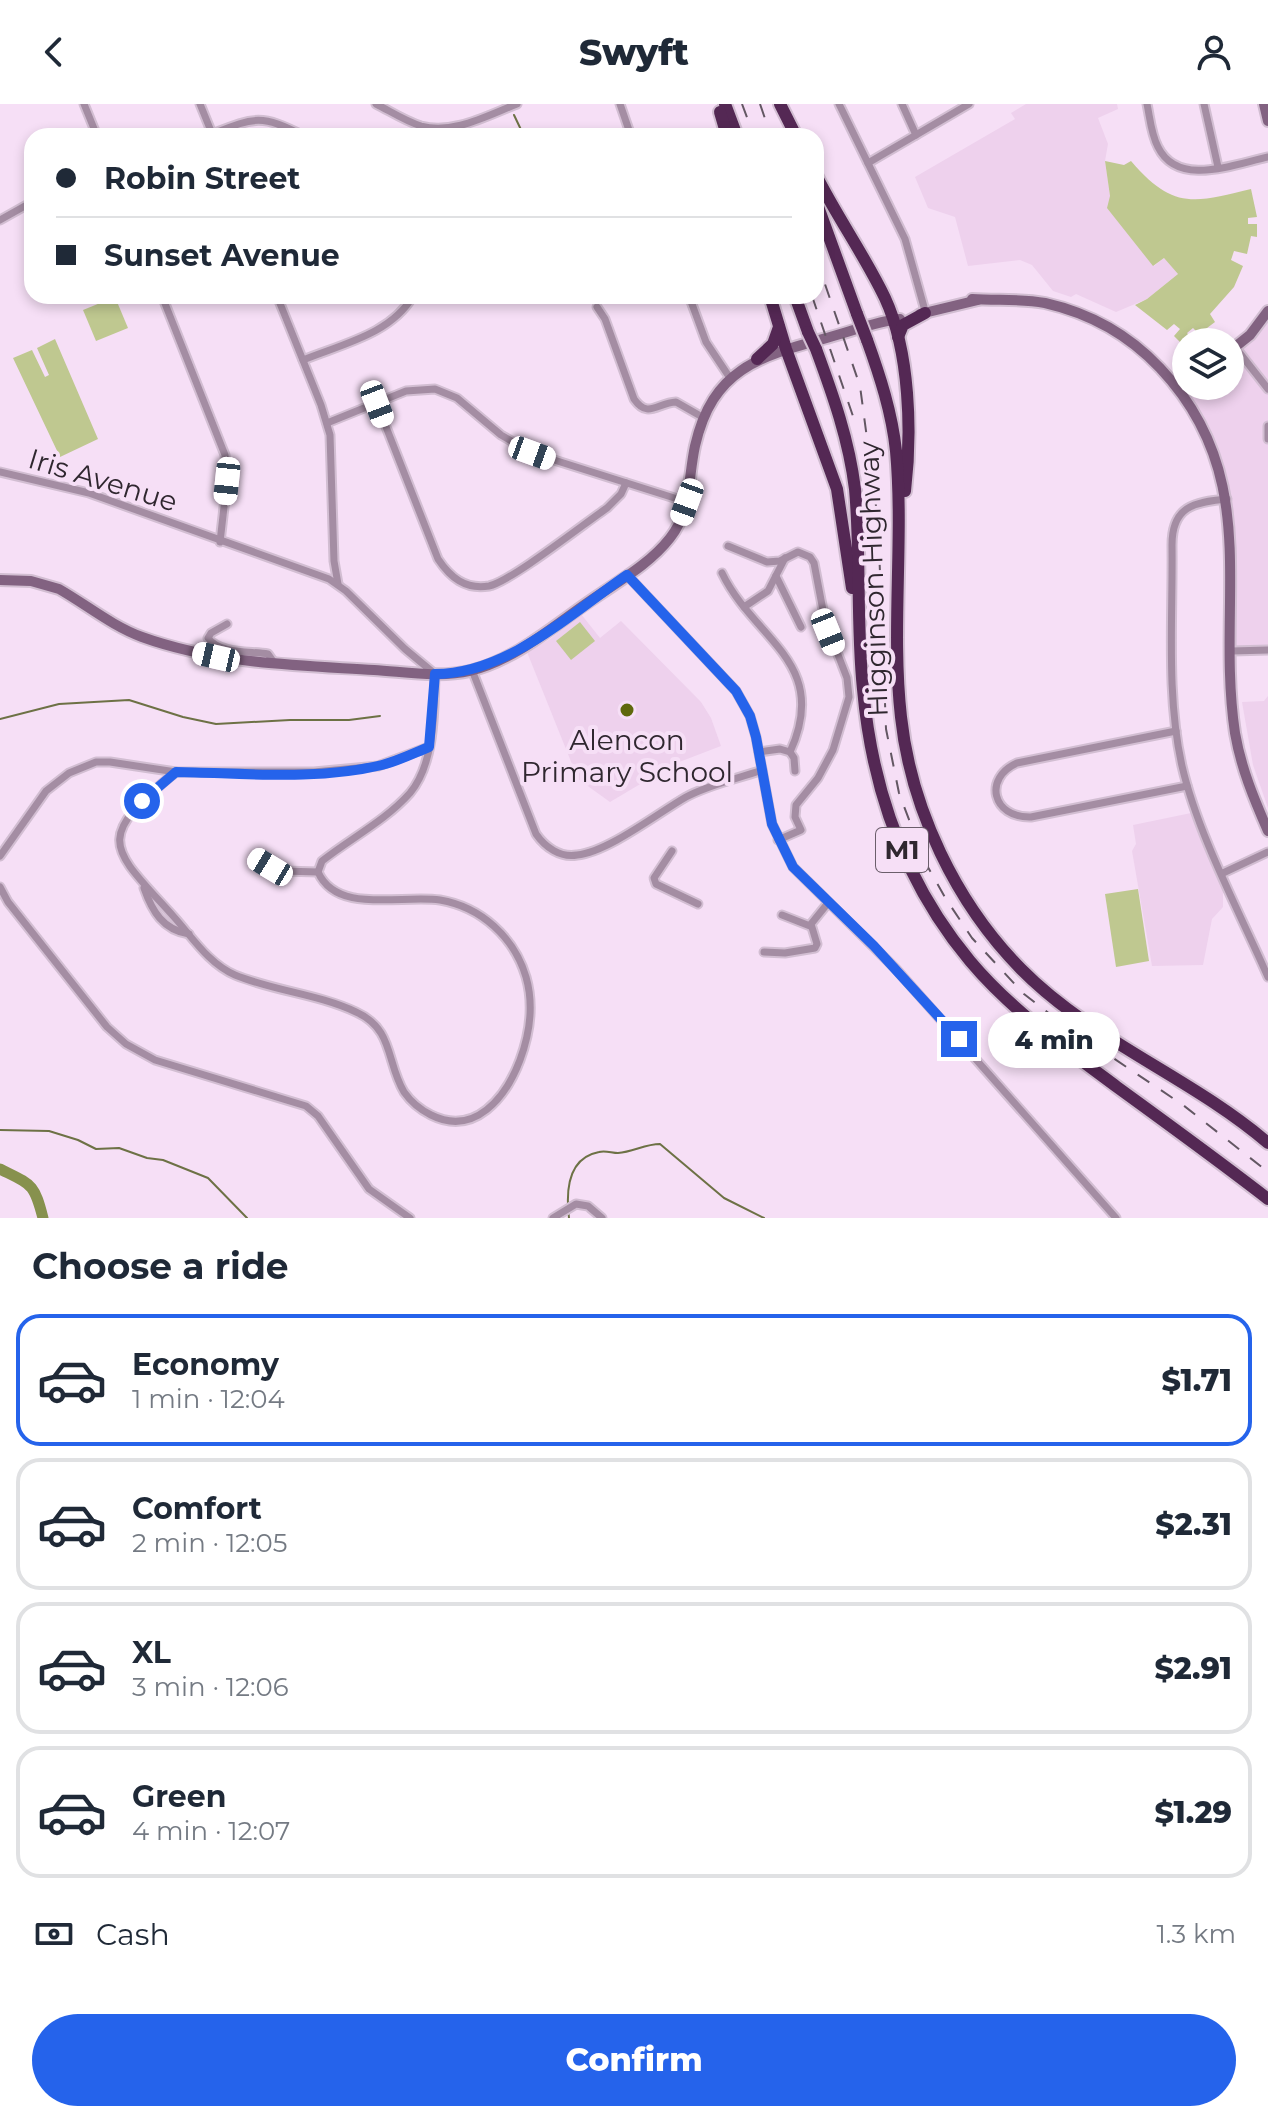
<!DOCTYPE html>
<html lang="en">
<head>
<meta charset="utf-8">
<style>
  body { margin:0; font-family:Montserrat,sans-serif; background:#f6f6f7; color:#1f2937; height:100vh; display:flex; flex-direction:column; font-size:30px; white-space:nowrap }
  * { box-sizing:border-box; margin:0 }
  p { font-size:26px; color:#747a83 }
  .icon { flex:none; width:44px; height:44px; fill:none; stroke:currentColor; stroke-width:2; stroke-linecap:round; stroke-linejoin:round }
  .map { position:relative; height:1114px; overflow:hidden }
  .drawer { display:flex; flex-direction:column; background:#fff; flex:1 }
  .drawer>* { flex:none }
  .hud { position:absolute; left:24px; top:24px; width:800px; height:176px; border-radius:24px; box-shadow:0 4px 12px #0003; display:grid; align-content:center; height:176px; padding:0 32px; background:#fff }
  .controls { position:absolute; left:1172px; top:224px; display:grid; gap:16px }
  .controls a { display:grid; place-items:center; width:72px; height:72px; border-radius:50%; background:#fff; box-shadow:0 4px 12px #0003; font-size:40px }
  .end { position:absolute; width:36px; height:36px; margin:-18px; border:10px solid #2563eb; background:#fff; box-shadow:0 0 0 4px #fff }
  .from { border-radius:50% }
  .bubble { position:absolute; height:56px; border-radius:28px; background:#fff; box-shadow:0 4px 12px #0003; font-size:26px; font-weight:800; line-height:56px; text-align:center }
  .car { position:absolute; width:24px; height:48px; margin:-24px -12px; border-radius:10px; box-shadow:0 0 6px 2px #0007; background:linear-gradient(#fff 24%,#345 0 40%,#fff 0 76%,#345 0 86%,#fff 0) }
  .hud b { display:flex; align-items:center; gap:28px; height:76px; font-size:30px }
  .hud b+b { border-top:2px solid #e0e1e3 }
  .hud i { width:20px; height:20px; background:#1f2937 }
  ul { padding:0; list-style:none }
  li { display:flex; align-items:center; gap:24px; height:132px; margin:0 16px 12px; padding:0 16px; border:4px solid #e0e1e3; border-radius:24px }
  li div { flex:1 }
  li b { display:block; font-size:30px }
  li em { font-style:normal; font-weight:800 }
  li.current { border-color:#2563eb }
  li>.icon { width:72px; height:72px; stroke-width:1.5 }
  h2 { padding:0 32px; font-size:36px; line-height:96px }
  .pay { display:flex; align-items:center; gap:20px; height:88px; padding:0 32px; font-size:30px }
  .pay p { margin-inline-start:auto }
  .button { display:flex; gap:16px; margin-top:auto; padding:16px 32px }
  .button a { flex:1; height:92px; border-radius:48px; background:#2563eb; color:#fff; font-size:32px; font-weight:800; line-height:92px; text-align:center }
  header { display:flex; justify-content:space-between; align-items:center; height:104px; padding:0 32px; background:#fff; font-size:36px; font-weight:800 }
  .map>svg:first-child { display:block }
  .built { fill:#eed1ed }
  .green { fill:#bfc890 }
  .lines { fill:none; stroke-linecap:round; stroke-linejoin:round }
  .stream { stroke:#6d7145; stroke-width:2 }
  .river { stroke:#87914e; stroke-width:11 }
  .street-casing { stroke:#d2bed2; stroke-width:11 }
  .secondary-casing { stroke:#d2bed2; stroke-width:14 }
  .highway-casing { stroke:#d2bed2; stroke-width:16 }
  .street { stroke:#a48da3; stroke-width:7 }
  .secondary { stroke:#826281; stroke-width:10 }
  .highway { stroke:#542854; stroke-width:12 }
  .rail { stroke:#635763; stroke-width:2; stroke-dasharray:14 14; stroke-linecap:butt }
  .highway-bridge-casing { stroke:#d2bed2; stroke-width:16; stroke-linecap:butt }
  .highway-bridge { stroke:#542854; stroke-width:12 }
  .route { stroke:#2563eb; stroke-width:10 }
  .poi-dot { fill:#5f680c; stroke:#f6dff6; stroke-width:3 }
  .labels { text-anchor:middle; stroke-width:8; stroke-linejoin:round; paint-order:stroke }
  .shield { fill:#f6dff6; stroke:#6b5e6b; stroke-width:2 }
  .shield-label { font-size:26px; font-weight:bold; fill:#2f272f }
  .street-label { font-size:28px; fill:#2f272f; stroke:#f6dff6 }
  .poi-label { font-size:28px; fill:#2f272f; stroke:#f6dff6 }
</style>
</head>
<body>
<header><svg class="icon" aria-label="back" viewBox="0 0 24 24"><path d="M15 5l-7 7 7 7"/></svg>Swyft<svg class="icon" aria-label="person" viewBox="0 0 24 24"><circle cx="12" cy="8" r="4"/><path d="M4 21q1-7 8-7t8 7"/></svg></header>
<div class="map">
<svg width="1268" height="1114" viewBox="0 0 1268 1114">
  <rect width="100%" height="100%" fill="#f6dff6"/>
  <!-- built -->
  <g class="built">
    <path d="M 1026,0 L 1117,0 L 1118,5 L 1098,14 L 1108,40 L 1105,57 L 1110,92 L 1154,162 L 1164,154 L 1178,170 L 1147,195 L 1116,208 L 1076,190 L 1071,193 L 1053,187 L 1032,161 L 1020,156 L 968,162 L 955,113 L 928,104 L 915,73 L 1015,15 L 1011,9 Z"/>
    <path d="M 1268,213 L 1268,546 L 1231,546 L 1222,373 L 1179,286 L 1186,280 L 1230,282 L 1230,247 Z"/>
    <path d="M 581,510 L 600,534 L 621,517 L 701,598 L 711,614 L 721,642 L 674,660 L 610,698 L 578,675 L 527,548 L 550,535 Z"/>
    <path d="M 1268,592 L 1268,704 L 1253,661 L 1242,598 L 1264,597 Z"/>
    <path d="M 1196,708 L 1228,781 L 1223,784 L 1223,803 L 1212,815 L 1203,861 L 1152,862 L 1132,747 L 1136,740 L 1133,721 Z"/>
  </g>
  <!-- green -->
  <g class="green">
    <path d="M 1105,57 L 1124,61 L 1131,57 C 1173,106 1194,99 1251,85 L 1257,113 L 1248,114 L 1248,120 L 1257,120 L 1257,133 L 1251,132 L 1247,150 L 1234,147 L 1231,156 L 1243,162 L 1234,183 L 1210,210 L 1215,218 L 1199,230 L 1193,224 L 1187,229 L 1191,234 L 1183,241 L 1174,232 L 1180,225 L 1174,220 L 1167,226 L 1135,201 L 1147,195 L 1178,170 L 1164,154 L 1153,162 L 1107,104 L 1110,92 Z"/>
    <path d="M 115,193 L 128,224 L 96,237 L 83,206 Z"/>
    <path d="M 55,235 L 98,335 L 60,353 L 13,254 L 32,246 L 45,273 L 49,271 L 37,244 Z"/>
    <path d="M 580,518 L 595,537 L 571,556 L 556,537 Z"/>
    <path d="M 1138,785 L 1149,857 L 1116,863 L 1105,790 Z"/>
  </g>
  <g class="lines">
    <!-- stream -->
    <g class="stream">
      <path d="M 514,11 L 524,32"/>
      <path d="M 0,615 L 59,600 L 129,596 L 183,613 L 216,620 L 290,616 L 349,616 L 380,612"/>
      <path d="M 0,1026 L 49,1027 L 78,1036 L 96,1045 L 119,1044 L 147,1054 L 163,1056 L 208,1074 L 247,1114"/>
      <path d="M 569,1114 C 566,1089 567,1054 599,1048 C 605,1046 612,1049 618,1049 C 633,1048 645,1040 660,1040 L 724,1094 L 764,1114"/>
    </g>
    <!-- river -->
    <path class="river" d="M 0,1065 C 32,1081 34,1079 43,1114"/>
    <defs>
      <g id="street">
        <path d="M 84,0 L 97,32"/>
        <path d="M 200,0 L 213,32"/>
        <path d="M 376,0 C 390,7 405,17 421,22 C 453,31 488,11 517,0"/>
        <path d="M 620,0 L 631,32"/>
        <path d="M 839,0 L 905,135 L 924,203"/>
        <path d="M 902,0 L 916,31"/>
        <path d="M 1147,0 C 1150,14 1151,30 1158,43 C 1178,84 1235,60 1268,53"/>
        <path d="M 1204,0 L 1218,63"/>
        <path d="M 212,30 C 255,13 261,10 304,32"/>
        <path d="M 868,59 L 969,0"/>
        <path d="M 0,116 L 32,98"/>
        <path d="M 162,192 L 225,351 L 227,377 L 220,438"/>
        <path d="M 277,192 L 321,301 L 330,331 L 334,457 L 338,480"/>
        <path d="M 689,192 L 706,238 L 730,274"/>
        <path d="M 597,203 L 605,215 L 634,295 C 648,315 657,299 676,298 L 704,314"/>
        <path d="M 1235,243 L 1268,285"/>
        <path d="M 303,256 C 342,240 391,230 413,192"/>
        <path d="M 377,300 L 438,455 C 450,473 465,486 489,482 C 510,478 585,419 607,404 L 621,390 L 626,379"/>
        <path d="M 327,319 L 406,287 L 435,285 L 457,294 L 501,331 L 532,349 L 687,398"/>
        <path d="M 1268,322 L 1268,335"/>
        <path d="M 0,368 L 89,389 L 329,475 L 346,487 L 405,545 L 435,570 C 434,607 435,659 410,689 C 385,717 351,734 322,757 L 318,768 C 337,811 403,790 440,796 C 481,803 514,833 526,873 C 534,901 530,929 520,956 C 506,993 475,1033 431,1011 C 421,1006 411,998 404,988 C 386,958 394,925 356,908 C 318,890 274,887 235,871 C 209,860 192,833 174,813 C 111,743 92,736 176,668"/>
        <path d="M 1227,395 C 1193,398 1172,403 1172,441 C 1173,513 1166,591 1182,662 C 1198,731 1239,807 1268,873"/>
        <path d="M 728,442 L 767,458 L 780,457 L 798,448 L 810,453 L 814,459 L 825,517 L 847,574 L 849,593 L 833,646 L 818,674 L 796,701 L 795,713 L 801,726 L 778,736"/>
        <path d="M 722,469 C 754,536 831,558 790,648"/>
        <path d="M 627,471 L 736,587 L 750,612 L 756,633 L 772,720 L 793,763 L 896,865 L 1116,1114"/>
        <path d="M 776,472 L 801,523"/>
        <path d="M 744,503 L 768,487 L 785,454"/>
        <path d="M 227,520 L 211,529 L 208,534 C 220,550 249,547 268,550 L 275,560"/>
        <path d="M 1232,547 L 1268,546"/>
        <path d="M 472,566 L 536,730 C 545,743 560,754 577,751 C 608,748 658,709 686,693 C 710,680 737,675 762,666"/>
        <path d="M 1176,627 L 1017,659 C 983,674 992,714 1031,713 L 1187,682"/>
        <path d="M 759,648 L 780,645 L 790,648 L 794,654 L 795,667"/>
        <path d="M 672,747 L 654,774 L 656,780 L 698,800"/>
        <path d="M 0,752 L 46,687 L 69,669 L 96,658 L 110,658 L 176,668 L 314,668 L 378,662 L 429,643"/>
        <path d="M 256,754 L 283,767 L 318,768"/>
        <path d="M 1223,769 L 1268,748"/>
        <path d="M 0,783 L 8,798 L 107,923 L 126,940 L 155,956 L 306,1002 L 318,1012 L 369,1085 L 410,1114"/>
        <path d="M 144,784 C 152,807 163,826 189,830"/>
        <path d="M 782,811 L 810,822"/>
        <path d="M 764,848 L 785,849 L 815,844 L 817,840 L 811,820 L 828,799"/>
        <path d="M 553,1114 L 576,1100 L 588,1102 L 602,1114"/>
      </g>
      <g id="secondary">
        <path d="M 1264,0 L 1268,17"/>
        <path d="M 972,195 C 996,197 1020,194 1045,199 C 1089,209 1129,231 1160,264 C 1265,375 1215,496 1235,629 C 1241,664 1254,695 1268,727"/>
        <path d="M 920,210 L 978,196"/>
        <path d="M 1230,247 L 1250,231 L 1268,207"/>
        <path d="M 0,476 L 31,477 L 59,485 C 87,501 112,522 142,533 C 217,560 296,561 374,566 C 406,568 440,574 470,567 C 515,556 552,523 590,497 C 617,478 649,461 670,434 C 691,408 688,374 695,342 C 713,263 761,252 830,233 C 853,227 877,217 900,215"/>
      </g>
      <g id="highway">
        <path d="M 725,0 L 737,32"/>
        <path d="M 780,0 L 796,32"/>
        <path d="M 720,8 L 727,32"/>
        <path d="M 816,71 C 837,113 865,152 885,194 C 910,248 912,329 905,387"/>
        <path d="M 816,97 L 857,210"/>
        <path d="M 770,192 L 786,245 L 837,385 L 852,484"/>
        <path d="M 795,192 L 808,228"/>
        <path d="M 898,233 L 903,221 L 925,209"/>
        <path d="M 867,236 C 880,272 892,309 896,347 C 904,435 891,525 901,613 C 911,705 956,799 1021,865 C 1092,937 1191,973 1268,1039"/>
        <path d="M 816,245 C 833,291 849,336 855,385 C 861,451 856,519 863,585 C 872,685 905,779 970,857 C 1011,906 1066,945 1117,983 C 1168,1020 1219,1057 1268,1095"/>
        <path d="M 757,255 L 773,240 L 779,223"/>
      </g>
    </defs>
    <!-- street casing -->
    <use href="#street" class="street-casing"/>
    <!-- secondary casing -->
    <use href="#secondary" class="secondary-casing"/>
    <!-- highway casing -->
    <use href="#highway" class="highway-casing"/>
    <!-- street -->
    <use href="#street" class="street"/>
    <!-- secondary -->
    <use href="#secondary" class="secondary"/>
    <!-- highway -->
    <use href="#highway" class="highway"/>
    <!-- rail -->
    <g class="rail">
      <path d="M 742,0 L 754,32"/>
      <path d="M 760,0 L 771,32"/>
      <path d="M 816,154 L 860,282 L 878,417 L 886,625 L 899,689 L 925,758 L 946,795 L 972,834 L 1024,890 L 1064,921 L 1183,1001 L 1268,1068"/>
      <path d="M 812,192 L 856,321"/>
    </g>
    <defs>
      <g id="highway-bridge">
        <path d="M 857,210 L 867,236"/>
        <path d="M 808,228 L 816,245"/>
      </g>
    </defs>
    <!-- highway-bridge casing -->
    <use href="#highway-bridge" class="highway-bridge-casing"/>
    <!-- highway-bridge -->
    <use href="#highway-bridge" class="highway-bridge"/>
  </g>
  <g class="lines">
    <!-- route -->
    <path class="route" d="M 142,697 L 176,668 C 243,669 316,677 382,661 C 398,657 414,649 429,643 L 435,570 C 507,570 570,510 627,471 L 736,587 L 750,612 L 756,633 L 772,720 L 793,763 L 874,842 L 959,935"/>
  </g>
  <!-- markers -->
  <circle class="poi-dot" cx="627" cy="606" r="8"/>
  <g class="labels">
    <!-- shield labels -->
    <rect class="shield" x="876" y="724" width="52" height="44" rx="6"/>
    <g class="shield-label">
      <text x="902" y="755">M1</text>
    </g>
    <!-- street labels -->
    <g class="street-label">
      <text transform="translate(103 376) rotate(17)" y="10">Iris Avenue</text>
      <text transform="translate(873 475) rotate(-92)" y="10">Higginson Highway</text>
    </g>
    <!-- poi labels -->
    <g class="poi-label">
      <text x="627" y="646">Alencon<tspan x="627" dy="32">Primary School</tspan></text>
    </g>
  </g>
</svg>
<div class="controls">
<a><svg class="icon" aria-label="layers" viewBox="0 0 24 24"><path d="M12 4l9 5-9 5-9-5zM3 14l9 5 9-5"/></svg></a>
</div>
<i class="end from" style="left:142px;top:697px"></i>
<i class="end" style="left:959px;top:935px"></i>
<div class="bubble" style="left:988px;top:908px;width:132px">4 min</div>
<i class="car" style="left:377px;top:300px;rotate:159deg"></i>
<i class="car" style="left:532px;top:349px;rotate:110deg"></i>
<i class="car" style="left:227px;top:377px;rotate:186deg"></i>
<i class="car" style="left:687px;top:398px;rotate:200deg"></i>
<i class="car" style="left:828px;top:528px;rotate:158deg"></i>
<i class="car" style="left:216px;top:553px;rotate:283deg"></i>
<i class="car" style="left:270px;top:763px;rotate:301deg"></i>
<div class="hud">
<b><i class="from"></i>Robin Street</b>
<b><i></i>Sunset Avenue</b>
</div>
</div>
<section class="drawer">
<h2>Choose a ride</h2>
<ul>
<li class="current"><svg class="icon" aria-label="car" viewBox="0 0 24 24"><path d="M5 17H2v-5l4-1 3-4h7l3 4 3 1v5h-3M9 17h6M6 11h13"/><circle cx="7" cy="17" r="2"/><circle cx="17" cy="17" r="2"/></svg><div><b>Economy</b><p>1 min · 12:04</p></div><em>$1.71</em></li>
<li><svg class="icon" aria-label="car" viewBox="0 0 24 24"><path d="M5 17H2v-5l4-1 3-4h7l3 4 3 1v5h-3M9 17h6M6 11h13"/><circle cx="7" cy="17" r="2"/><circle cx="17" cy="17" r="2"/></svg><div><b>Comfort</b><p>2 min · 12:05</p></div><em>$2.31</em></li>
<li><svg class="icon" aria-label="car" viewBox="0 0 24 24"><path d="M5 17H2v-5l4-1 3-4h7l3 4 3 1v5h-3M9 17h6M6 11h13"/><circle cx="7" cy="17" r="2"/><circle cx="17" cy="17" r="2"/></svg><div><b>XL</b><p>3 min · 12:06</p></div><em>$2.91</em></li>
<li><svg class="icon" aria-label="car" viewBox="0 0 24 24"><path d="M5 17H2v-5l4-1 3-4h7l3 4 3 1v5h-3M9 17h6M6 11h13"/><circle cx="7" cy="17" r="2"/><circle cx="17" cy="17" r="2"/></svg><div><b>Green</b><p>4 min · 12:07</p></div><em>$1.29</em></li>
</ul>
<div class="pay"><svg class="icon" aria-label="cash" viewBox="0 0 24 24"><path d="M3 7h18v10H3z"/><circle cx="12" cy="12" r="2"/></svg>Cash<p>1.3 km</p></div>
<div class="button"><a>Confirm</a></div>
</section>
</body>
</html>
